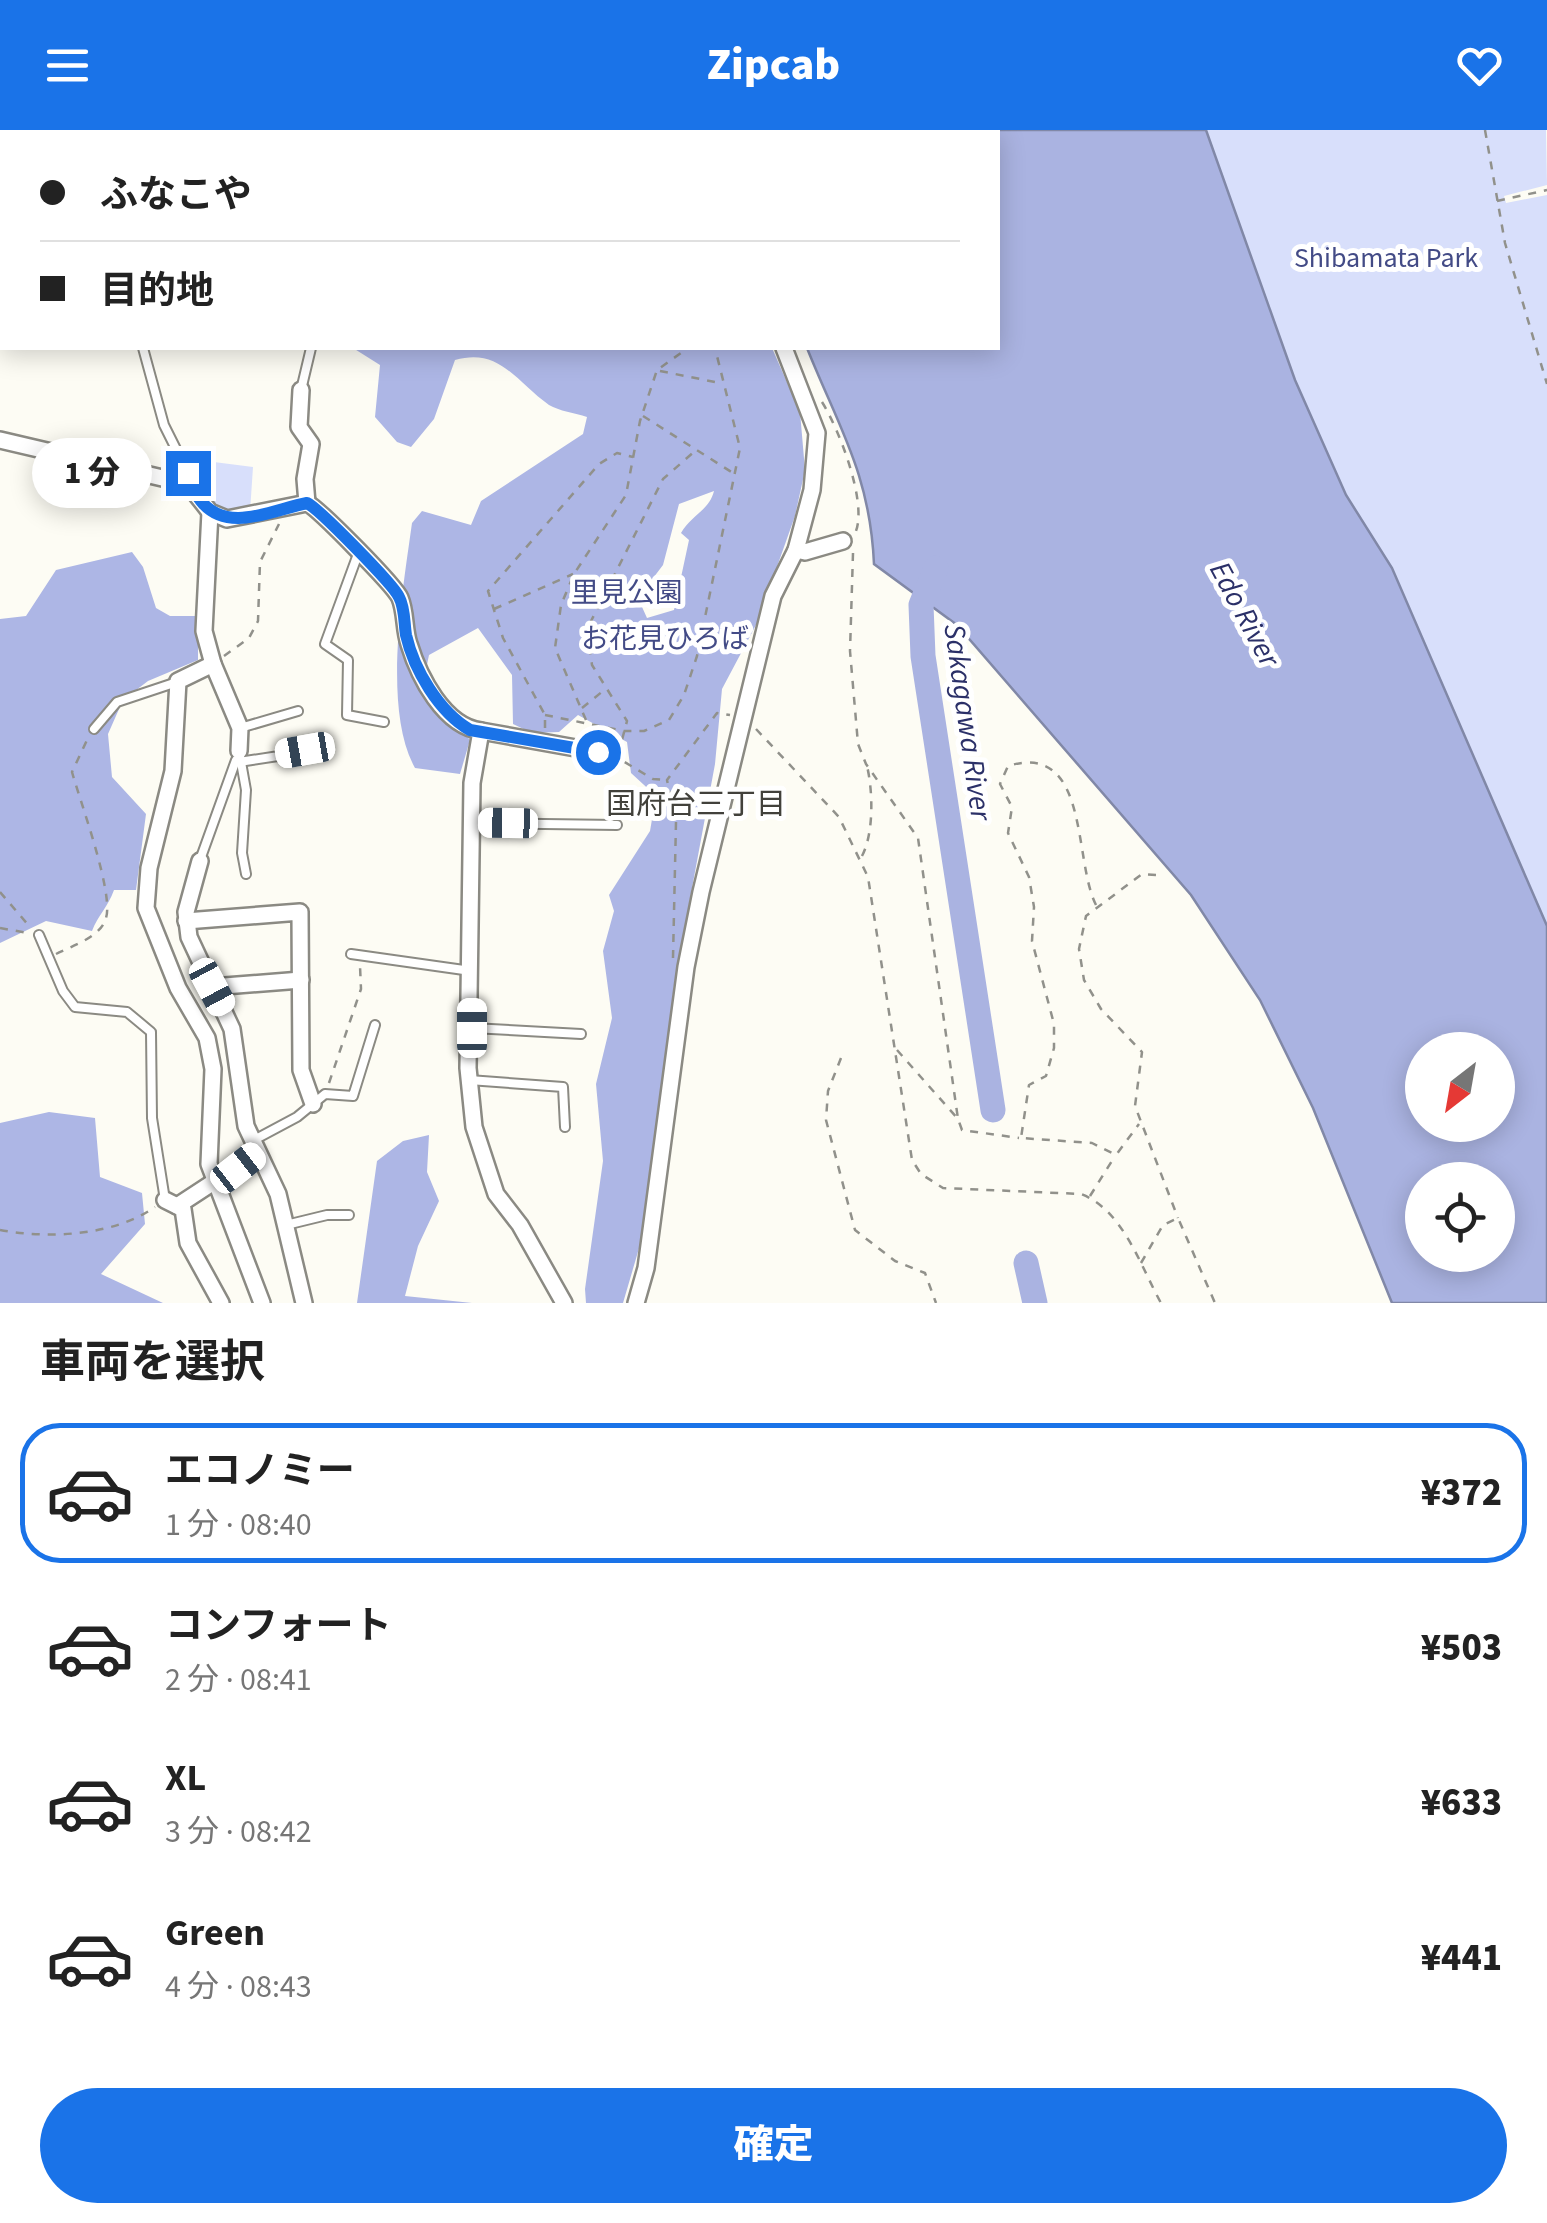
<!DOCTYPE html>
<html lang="ja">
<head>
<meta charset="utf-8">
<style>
  body { margin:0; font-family:"Source Sans 3","Noto Sans JP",sans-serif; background:#f2f2f2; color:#222; height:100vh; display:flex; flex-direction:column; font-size:38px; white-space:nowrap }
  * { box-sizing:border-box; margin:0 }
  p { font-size:32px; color:#767676 }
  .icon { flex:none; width:55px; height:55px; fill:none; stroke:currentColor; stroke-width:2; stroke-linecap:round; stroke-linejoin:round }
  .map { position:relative; height:1173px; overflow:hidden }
  .panel { display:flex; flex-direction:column; background:#fff; flex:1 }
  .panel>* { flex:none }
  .top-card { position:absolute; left:0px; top:0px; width:1000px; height:220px; box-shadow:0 5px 25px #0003; display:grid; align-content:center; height:220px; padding:0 40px; background:#fff }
  .needle { width:65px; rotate:211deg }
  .tools { position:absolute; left:1405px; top:902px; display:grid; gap:20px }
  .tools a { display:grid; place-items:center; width:110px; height:110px; border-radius:50%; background:#fff; box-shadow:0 5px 25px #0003; font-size:50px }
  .end { position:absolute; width:45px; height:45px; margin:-22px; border:12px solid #1a73e8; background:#fff; box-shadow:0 0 0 5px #fff }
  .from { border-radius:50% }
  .bubble { position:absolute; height:70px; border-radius:35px; background:#fff; box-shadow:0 5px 25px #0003; font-size:32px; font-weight:800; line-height:70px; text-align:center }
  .car { position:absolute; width:30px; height:60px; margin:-30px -15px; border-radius:12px; box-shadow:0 0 8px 2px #0007; background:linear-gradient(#fff 24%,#345 0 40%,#fff 0 76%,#345 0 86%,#fff 0) }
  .top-card b { display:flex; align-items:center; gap:35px; height:95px; font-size:38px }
  .top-card b+b { border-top:2px solid #e0e0e0 }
  .top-card i { width:25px; height:25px; background:#222 }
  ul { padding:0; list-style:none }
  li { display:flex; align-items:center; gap:30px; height:140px; margin:0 20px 15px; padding:0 20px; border:5px solid transparent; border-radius:40px }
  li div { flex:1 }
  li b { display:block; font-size:38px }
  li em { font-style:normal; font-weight:800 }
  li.on { border-color:#1a73e8 }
  li>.icon { width:90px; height:90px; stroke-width:1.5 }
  h2 { padding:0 40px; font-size:45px; line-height:120px }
  .cta { display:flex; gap:20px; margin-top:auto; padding:20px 40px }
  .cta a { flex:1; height:115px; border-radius:60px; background:#1a73e8; color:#fff; font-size:40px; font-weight:800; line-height:115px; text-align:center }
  header { display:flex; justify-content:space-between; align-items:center; height:130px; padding:0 40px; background:#1a73e8; color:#fff; font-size:45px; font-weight:800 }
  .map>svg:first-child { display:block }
  .green { fill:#d8dffb }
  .forest { fill:#adb6e5; fill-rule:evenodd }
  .water { fill:#aab3e1; stroke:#8188a7; stroke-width:2.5; fill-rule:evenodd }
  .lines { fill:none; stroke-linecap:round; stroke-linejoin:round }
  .river { stroke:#aab3e1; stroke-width:25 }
  .lane-casing { stroke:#8b8a83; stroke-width:12 }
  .street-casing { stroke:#8b8a83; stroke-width:20 }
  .path { stroke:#91918b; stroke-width:2.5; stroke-dasharray:8 8; stroke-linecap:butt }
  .lane { stroke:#fff; stroke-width:8 }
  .street { stroke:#fff; stroke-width:15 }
  .route { stroke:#1a73e8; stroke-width:12 }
  .labels { text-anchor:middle; stroke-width:10; stroke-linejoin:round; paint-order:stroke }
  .park-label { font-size:28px; fill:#434b86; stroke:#fff }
  .water-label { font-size:30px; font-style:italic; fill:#2b3068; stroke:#fff }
  .neighbourhood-label { font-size:30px; fill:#42413b; stroke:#fff }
</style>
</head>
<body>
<header><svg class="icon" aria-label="menu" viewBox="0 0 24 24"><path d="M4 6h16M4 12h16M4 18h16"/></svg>Zipcab<svg class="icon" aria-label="heart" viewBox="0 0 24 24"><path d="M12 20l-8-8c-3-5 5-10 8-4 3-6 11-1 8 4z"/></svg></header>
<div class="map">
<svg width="1547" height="1173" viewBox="0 0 1547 1173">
  <rect width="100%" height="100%" fill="#fdfcf4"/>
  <!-- green -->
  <g class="green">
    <path d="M 1206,0 L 1546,0 L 1547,55 L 1504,66 L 1506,73 L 1547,65 L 1547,796 L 1392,438 L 1346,365 L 1295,250 Z"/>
    <path d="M 206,321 L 206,331 L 253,337 L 250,382 C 210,386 199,356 184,324 Z"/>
  </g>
  <!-- forest -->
  <g class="forest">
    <path d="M 353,218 L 772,218 L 800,282 L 805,340 L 795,386 L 757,493 L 722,559 L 715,634 L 674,855 L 647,1091 L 623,1173 L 586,1173 L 585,1159 L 603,1031 L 596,954 L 612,888 L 603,821 L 614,781 L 609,765 L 650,701 L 656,666 L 631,643 L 627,612 L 578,585 L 559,602 L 532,603 L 513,594 L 512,545 L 478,498 L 429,525 L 422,559 L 470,610 L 460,644 L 415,638 C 382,579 403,459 412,393 L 422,381 L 471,395 L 481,371 L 583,304 L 587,287 C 575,283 559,281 549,275 C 516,252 500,217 455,230 L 434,289 L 411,317 L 397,312 L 375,287 L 380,235 ZM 714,361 C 709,381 691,385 681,403 L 689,410 L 674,480 L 647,488 L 638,468 L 663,435 L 679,374 Z"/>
    <path d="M 132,422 L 143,437 L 156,478 L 170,486 L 198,486 L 198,530 L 148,551 L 123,570 L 108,604 L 112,647 L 146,684 L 136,760 L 114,760 C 108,777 98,785 92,801 L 46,791 L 0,813 L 0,489 L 26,486 L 56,440 Z"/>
    <path d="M 49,982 L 95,988 L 100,1047 L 142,1063 L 145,1094 L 101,1144 L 163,1173 L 0,1173 L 0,993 Z"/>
    <path d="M 429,1005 L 427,1042 L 439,1071 L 418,1116 L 405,1166 L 472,1173 L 357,1173 L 377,1031 L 403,1011 Z"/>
  </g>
  <!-- water -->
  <path class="water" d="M 739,0 L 1206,0 L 1295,250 L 1346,365 L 1392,438 L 1547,796 L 1547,1173 L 1392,1173 L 1313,978 L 1260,870 L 1191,765 L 957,495 L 874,434 C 870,344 839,298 807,218 L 998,218 L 998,2 ZM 1422,920 L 1498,920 L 1498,995 L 1422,995 ZM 1422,1050 L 1498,1050 L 1498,1125 L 1422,1125 Z"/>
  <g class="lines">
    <!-- river -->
    <g class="river">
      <path d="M 936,438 L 921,475 L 923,526 L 993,980"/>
      <path d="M 1026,1133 L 1035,1173"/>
    </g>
    <defs>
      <g id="lane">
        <path d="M 23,2 L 24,0"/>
        <path d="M 167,2 L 168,0"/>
        <path d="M 353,2 L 354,0"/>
        <path d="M 0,62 L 2,56"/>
        <path d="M 0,80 L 2,82"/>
        <path d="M 143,218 L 164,295 L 188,343 L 188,354"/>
        <path d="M 301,260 L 311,218"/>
        <path d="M 358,424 L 325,514 L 348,530 L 347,585 L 384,592"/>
        <path d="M 240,598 L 298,581"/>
        <path d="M 94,599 L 117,572 L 177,552"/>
        <path d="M 239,621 L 246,660 L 242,723 L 246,744"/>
        <path d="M 239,632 L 324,619"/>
        <path d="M 472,693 L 617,695"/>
        <path d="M 200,730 L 236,630"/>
        <path d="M 39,805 L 63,861 L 75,877 L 127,882 L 151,902 L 152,988 L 165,1070"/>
        <path d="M 351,824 L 471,841"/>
        <path d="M 472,898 L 581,904"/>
        <path d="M 469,950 L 563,957 L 565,997"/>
        <path d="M 252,1011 L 297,987 L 325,964 L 353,966 L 375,895"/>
        <path d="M 286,1095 L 327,1085 L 349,1085"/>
      </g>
      <g id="street">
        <path d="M 553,0 L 564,2"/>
        <path d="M 301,260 L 299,297 L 311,314 L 305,349 L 307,373"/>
        <path d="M 0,310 L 188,354 L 210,382 L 227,389 L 307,373 C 318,378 395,456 400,468 C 406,482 404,500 409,514 C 419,547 444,596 481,601 L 472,653 L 468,938 L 474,997 L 496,1064 L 520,1095 L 564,1173"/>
        <path d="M 210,382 L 204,501 L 213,534 L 178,551 L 173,641 L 149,738 L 146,778 L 178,858 L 207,908 L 213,939 L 209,1034 L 262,1173"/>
        <path d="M 796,420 L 805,422 L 843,411"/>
        <path d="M 213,534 L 240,598 L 239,621"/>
        <path d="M 481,601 L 598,622"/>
        <path d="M 200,731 L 186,782 L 189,807 L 232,899 L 246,996 L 278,1064 L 304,1173"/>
        <path d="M 186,791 L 300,782 L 301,940 L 313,974"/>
        <path d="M 212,857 L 301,850"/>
        <path d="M 165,1070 L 183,1079 L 188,1113 L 221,1173"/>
        <path d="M 177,1076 L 258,1023"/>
        <path d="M 636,1173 L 646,1138 L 686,837 L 701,762 L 773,466 L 796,420 L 812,360 L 817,303 L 784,218"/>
      </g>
    </defs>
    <!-- lane casing -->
    <use href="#lane" class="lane-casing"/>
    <!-- street casing -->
    <use href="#street" class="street-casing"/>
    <!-- path -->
    <g class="path">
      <path d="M 397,0 L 398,2"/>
      <path d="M 712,0 L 712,2"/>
      <path d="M 1485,0 L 1505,113 L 1547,254"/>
      <path d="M 597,2 L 603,0"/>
      <path d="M 1497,71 L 1547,60"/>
      <path d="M 660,241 L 720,253"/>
      <path d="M 822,272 C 839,299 867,371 856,401"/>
      <path d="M 643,286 L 733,343"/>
      <path d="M 853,423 L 850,521 L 858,614 L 866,634 L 918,708 L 958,989"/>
      <path d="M 494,479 L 573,444"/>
      <path d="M 224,526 L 249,508 L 258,491 L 260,432 L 279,394"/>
      <path d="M 582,578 L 603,561"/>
      <path d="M 545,585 L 624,601 L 644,601 L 669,590 L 684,565 L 697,526 L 740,318 L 715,218"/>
      <path d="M 586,590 L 555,518 L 561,475 L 574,444 L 626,365 L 640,291 L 657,240 L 688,218"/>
      <path d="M 545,598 L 545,585 L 503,508 L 488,461 L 599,334 L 617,323 L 633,327"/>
      <path d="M 756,599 L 839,687 L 868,747 L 912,1030 L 921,1044 L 943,1058 L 1081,1064 C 1123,1080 1140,1135 1161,1173"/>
      <path d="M 611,624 L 653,649 L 665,650"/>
      <path d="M 618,625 L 627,591 L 592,535 L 587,499 L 663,349 L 695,321"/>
      <path d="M 862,726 C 874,703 873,661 867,636"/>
      <path d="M 1156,745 L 1142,744 L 1086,786 L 1079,819 L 1084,850 L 1101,879 L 1142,922 L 1135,976 L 1178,1088"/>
      <path d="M 0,762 L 30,797"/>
      <path d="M 1096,775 C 1073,730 1090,611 1008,636 L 1000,654 L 1012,677 L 1008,703 L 1029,747 L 1034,777 L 1032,811 L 1054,894 L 1054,918 L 1046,946 L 1029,955 L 1021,1008 L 1092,1013 L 1116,1025 L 1139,994"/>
      <path d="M 0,798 L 28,803"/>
      <path d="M 56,824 C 72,816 101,807 106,788 C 114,763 80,671 72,642 L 88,608"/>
      <path d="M 673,828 L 676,692 L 667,650 L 717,583 L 730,585"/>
      <path d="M 897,920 L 958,989 L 962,1000 L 1019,1008"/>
      <path d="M 841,928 L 828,961 L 826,990 L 855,1100 L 895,1131 L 925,1143 L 936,1173"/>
      <path d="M 329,953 L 361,859 L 360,836"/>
      <path d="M 1090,1066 L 1115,1026"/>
      <path d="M 0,1100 C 49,1109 114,1106 155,1077"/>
      <path d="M 1141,1133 L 1163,1095 L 1178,1088 L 1215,1173"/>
    </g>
    <!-- lane -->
    <use href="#lane" class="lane"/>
    <!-- street -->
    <use href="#street" class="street"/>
  </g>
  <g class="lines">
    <!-- route -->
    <path class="route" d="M 188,343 C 188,356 194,361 201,371 C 227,404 272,380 307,373 C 318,378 393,454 399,467 C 405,478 404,493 406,505 C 414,540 439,582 470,600 L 598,622"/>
  </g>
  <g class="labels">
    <!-- park labels -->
    <g class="park-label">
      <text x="1386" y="137">Shibamata Park</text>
      <text x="627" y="472">里見公園</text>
      <text x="665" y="518">お花見ひろば</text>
    </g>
    <!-- water labels -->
    <g class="water-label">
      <text transform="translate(1245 484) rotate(62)" y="10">Edo River</text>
      <text transform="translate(968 592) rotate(82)" y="10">Sakagawa River</text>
    </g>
    <!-- neighbourhood labels -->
    <g class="neighbourhood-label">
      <text x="696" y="684">国府台三丁目</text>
    </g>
  </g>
</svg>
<div class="tools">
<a><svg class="needle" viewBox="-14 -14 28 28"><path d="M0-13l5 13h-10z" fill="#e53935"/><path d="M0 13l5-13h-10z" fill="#767676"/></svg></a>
<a><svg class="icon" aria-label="locate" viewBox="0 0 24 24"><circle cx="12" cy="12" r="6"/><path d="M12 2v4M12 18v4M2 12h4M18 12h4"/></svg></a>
</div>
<i class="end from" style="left:598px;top:622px"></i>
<i class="end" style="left:188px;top:343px"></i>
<div class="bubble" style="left:32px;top:308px;width:120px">1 分</div>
<i class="car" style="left:305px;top:620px;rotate:260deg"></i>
<i class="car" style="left:508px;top:693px;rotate:271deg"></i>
<i class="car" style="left:212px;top:857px;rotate:152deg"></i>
<i class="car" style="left:472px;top:898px;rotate:0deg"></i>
<i class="car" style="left:238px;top:1038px;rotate:52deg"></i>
<div class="top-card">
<b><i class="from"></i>ふなこや</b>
<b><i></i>目的地</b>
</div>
</div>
<section class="panel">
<h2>車両を選択</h2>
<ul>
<li class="on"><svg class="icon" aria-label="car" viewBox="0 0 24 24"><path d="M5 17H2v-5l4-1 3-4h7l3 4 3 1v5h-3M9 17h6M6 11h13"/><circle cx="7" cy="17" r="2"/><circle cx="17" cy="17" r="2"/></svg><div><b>エコノミー</b><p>1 分 · 08:40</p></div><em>¥372</em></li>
<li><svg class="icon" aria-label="car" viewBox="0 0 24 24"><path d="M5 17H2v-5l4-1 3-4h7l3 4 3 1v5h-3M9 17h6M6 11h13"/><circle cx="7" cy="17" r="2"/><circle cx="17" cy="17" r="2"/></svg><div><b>コンフォート</b><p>2 分 · 08:41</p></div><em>¥503</em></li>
<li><svg class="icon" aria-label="car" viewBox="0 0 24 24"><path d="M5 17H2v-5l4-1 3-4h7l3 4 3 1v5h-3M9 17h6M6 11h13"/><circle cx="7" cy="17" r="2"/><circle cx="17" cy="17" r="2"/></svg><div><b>XL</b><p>3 分 · 08:42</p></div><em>¥633</em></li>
<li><svg class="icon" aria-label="car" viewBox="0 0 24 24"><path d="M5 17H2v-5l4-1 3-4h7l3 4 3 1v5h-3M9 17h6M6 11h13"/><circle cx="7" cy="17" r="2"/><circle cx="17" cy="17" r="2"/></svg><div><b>Green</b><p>4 分 · 08:43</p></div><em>¥441</em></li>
</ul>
<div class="cta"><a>確定</a></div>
</section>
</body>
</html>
